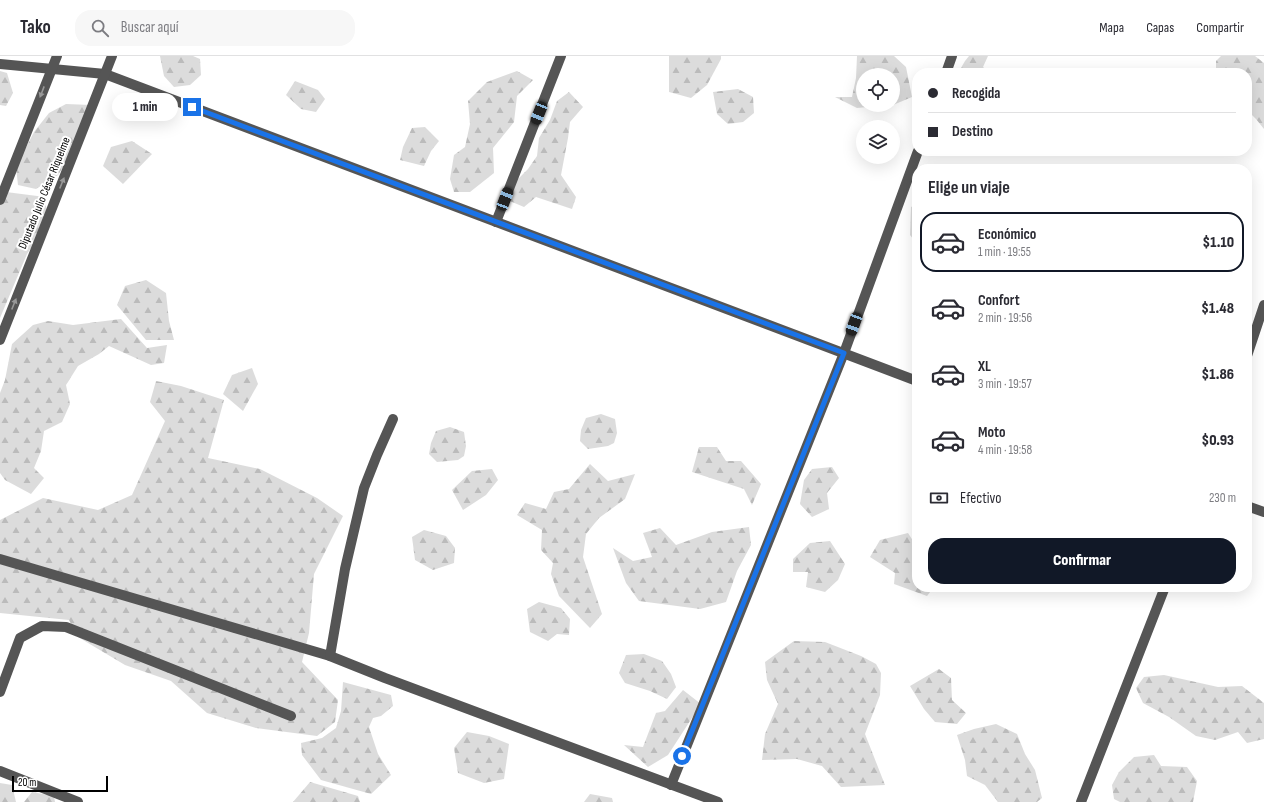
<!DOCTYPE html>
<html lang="es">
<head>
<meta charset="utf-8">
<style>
  body { margin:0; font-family:"Sofia Sans Condensed",sans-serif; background:#f7f7f7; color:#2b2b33; height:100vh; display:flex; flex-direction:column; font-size:15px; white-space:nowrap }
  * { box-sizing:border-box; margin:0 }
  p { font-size:13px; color:#7c7c81 }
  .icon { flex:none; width:22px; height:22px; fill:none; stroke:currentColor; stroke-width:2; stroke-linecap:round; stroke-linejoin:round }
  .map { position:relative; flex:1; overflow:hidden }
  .side { position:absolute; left:912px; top:108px; width:340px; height:428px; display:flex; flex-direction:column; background:#fff; border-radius:16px; box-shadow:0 4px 16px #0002 }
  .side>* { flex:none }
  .top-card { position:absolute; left:912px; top:12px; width:340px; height:88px; border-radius:16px; box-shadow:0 4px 16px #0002; display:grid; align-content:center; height:88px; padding:0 16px; background:#fff }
  .buttons { position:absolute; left:856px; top:12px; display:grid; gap:8px }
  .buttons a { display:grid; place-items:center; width:44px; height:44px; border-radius:50%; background:#fff; box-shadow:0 4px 16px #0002; font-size:20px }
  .scale { position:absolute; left:12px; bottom:10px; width:96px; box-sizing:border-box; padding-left:4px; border:2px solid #000; border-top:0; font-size:11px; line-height:14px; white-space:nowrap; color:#000; -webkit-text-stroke:3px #fff; paint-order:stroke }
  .end { position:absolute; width:18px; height:18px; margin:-9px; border:5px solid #1a73e8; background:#fff; box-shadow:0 0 0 2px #fff }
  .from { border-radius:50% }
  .bubble { position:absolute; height:28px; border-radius:14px; background:#fff; box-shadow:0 4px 16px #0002; font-size:13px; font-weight:800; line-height:28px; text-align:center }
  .car { position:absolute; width:12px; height:24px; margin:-12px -6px; border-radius:5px; box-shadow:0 0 3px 1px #0007; background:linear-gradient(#222 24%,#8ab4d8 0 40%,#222 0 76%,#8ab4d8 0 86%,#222 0) }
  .top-card b { display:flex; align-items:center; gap:14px; height:38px; font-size:15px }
  .top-card b+b { border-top:1px solid #e1e1e2 }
  .top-card i { width:10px; height:10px; background:#2b2b33 }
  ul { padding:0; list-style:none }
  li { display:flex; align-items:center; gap:12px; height:60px; margin:0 8px 6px; padding:0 8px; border:2px solid transparent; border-radius:16px }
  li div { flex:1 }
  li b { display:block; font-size:15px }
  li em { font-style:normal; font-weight:800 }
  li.active { border-color:#111827 }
  li>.icon { width:36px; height:36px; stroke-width:1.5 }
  h2 { padding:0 16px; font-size:18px; line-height:48px }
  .pay { display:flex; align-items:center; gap:10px; height:44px; padding:0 16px; font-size:15px }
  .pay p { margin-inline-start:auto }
  .button { display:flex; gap:8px; margin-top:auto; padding:8px 16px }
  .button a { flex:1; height:46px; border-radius:16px; background:#111827; color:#fff; font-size:16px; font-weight:800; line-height:46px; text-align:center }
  header { display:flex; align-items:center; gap:24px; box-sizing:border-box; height:56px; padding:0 20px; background:#fff; border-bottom:1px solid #e1e1e2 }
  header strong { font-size:19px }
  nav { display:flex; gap:22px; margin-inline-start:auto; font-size:14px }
  .search { width:280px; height:36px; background:#f7f7f7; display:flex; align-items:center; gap:10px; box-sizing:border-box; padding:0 14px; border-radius:16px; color:#7c7c81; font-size:15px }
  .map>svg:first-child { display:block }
  .forest { fill:url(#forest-firs) }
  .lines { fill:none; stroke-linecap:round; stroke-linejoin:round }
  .minor { stroke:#555; stroke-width:10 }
  .oneway { fill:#999 }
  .route { stroke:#1a73e8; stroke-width:5 }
  .labels { text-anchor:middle; stroke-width:4; stroke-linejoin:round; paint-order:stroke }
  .street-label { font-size:12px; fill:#000; stroke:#fff }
</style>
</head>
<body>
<header>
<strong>Tako</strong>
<div class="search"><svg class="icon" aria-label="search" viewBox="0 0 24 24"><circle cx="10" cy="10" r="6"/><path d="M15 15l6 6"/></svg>Buscar aquí</div>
<nav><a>Mapa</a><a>Capas</a><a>Compartir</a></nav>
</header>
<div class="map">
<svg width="1264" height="746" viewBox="0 0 1264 746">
  <defs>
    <pattern id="forest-firs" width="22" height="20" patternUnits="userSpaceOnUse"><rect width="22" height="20" fill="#dcdcdc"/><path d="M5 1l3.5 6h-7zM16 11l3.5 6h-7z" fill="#bbb"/></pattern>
  </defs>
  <rect width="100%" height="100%" fill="#fff"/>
  <!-- forest -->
  <g class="forest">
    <path d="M 160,0 L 193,0 L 200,3 L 201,19 L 190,29 L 174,31 L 164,20 Z"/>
    <path d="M 669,0 L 721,0 L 721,3 L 707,29 L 691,42 L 669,36 Z"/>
    <path d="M 857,0 L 894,0 L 906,11 L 912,41 L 893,49 L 893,19 L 863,19 L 863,49 L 889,49 L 857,52 L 835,41 L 852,41 L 856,22 Z"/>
    <path d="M 969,0 L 988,0 L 983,11 L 988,17 L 958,17 L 965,5 Z"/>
    <path d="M 1221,0 L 1255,0 L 1264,7 L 1264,73 L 1256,63 L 1247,54 L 1247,17 L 1216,17 L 1216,5 Z"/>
    <path d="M 0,15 L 7,17 L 13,37 L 6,50 L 0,49 Z"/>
    <path d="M 517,15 L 533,24 L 517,40 L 514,66 L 493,92 L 494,117 L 470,136 L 454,136 L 450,123 L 454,99 L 465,91 L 470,68 L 468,45 L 487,26 Z"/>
    <path d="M 295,25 L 318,34 L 325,43 L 316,56 L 301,53 L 286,39 Z"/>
    <path d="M 738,33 L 753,41 L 754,57 L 743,66 L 728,68 L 717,58 L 713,36 Z"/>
    <path d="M 569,36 L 583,51 L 570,66 L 568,82 L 561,119 L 576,141 L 572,153 L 536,141 L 524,151 L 505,143 L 516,125 L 528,113 L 537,100 L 539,82 L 550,64 L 557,45 Z"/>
    <path d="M 66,48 L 91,49 L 71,99 L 58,119 L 36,133 L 18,129 L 16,111 L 34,76 L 49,57 Z"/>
    <path d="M 425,71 L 439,85 L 431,95 L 424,110 L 400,104 L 403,91 L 412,72 Z"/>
    <path d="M 132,85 L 152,98 L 123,128 L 103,110 L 111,91 Z"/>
    <path d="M 6,136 L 45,141 L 48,167 L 27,198 L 0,262 L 0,146 Z"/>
    <path d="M 917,148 L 917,188 L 910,179 L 911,151 Z"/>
    <path d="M 146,224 L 166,237 L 169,265 L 174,284 L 146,284 L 117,249 L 125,230 Z"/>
    <path d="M 121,263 L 147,292 L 167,289 L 164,307 L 151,309 L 109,290 L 99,298 L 78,310 L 66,329 L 70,348 L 62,366 L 44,375 L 41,395 L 34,412 L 44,422 L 31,438 L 5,424 L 0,417 L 0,337 L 5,324 L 12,288 L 33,269 L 48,265 L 73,269 Z"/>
    <path d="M 252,312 L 258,328 L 243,355 L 223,338 L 232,319 Z"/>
    <path d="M 156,325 L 181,330 L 224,344 L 208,402 L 260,413 L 317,442 L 343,460 L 314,518 L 309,577 L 302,606 L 338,644 L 335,666 L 317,680 L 256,672 L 207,657 L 171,625 L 125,609 L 78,581 L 69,564 L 0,557 L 0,464 L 43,442 L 98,454 L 132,439 L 165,365 L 150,346 Z"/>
    <path d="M 601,358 L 615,363 L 617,377 L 614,387 L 608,390 L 588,393 L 580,385 L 581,374 L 586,362 Z"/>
    <path d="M 450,371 L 464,376 L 466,390 L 464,400 L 458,404 L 437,406 L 429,398 L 431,387 L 436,375 Z"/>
    <path d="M 699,391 L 717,391 L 726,405 L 741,405 L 761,428 L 752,449 L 744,433 L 692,416 Z"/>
    <path d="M 590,408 L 608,425 L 635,418 L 625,443 L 599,462 L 586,478 L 583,501 L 602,558 L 590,572 L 559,540 L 551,518 L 553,507 L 541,494 L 542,474 L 517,459 L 525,447 L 546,453 L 554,436 L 569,433 Z"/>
    <path d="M 832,411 L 839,422 L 827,437 L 829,453 L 812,461 L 800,448 L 804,424 L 812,413 Z"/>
    <path d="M 492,413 L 498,424 L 486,439 L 463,454 L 452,434 L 472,415 Z"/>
    <path d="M 749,471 L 751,489 L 737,515 L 726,546 L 700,553 L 639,545 L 626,527 L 613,492 L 633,505 L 652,501 L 643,477 L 660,472 L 676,489 L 712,476 Z"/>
    <path d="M 424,474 L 446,480 L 455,492 L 454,507 L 433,514 L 415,504 L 412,481 Z"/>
    <path d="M 908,477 L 917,491 L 917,531 L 934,531 L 927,540 L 894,528 L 895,517 L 870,501 L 880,484 Z"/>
    <path d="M 830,485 L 845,508 L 838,524 L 825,536 L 806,531 L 808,516 L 793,516 L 793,503 L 810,487 Z"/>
    <path d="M 539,546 L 561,552 L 570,563 L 569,579 L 557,578 L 548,585 L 530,576 L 527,553 Z"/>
    <path d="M 794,585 L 825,586 L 861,600 L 876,608 L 881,617 L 880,639 L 865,678 L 885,729 L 841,731 L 822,710 L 797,703 L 762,704 L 765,678 L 778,648 L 767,624 L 765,606 Z"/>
    <path d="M 644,598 L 662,605 L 671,618 L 676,631 L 667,643 L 650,635 L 625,627 L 619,617 L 626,599 Z"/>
    <path d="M 939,613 L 951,622 L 952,644 L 966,657 L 957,668 L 935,666 L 924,653 L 910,630 Z"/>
    <path d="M 1164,619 L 1218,631 L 1242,630 L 1264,647 L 1264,683 L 1247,687 L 1238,676 L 1215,684 L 1196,680 L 1169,661 L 1143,647 L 1136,632 L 1144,621 Z"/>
    <path d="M 343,626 L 391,639 L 393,650 L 381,660 L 373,662 L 369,671 L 378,698 L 391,719 L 371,738 L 321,724 L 302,699 L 301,687 L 322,682 L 336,672 L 341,655 Z"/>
    <path d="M 683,634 L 701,648 L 668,699 L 648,711 L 624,689 L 643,691 L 656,657 L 665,655 Z"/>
    <path d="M 996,668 L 1017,678 L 1025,698 L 1035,714 L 1042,742 L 1037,746 L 998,746 L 985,729 L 967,720 L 965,704 L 957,679 L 974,673 Z"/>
    <path d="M 467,676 L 489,680 L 509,688 L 504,723 L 484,727 L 458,717 L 454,692 Z"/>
    <path d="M 1154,699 L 1161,710 L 1187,711 L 1197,725 L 1193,746 L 1120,746 L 1114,743 L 1112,729 L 1119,716 L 1134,701 Z"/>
    <path d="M 310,726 L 358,740 L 360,746 L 293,746 Z"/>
    <path d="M 0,727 L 12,729 L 16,746 L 0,746 Z"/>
    <path d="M 32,736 L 54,740 L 55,746 L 24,746 Z"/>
    <path d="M 590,738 L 612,742 L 613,746 L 584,746 Z"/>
  </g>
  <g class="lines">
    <!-- minor -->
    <g class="minor">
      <path d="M 0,8 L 105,18 L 917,325"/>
      <path d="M 946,17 L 952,0"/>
      <path d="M 0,144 L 57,0"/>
      <path d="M 496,166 L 561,0"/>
      <path d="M 0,284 L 112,0"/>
      <path d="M 1247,300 L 1264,249"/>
      <path d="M 1247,450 L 1264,456"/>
      <path d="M 0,503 L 330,600 L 385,622 L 718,746"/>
      <path d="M 330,600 L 345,513 L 364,432 L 377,399 L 393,363"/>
      <path d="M 0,636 L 20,582 L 42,570 L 66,571 L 291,660"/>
      <path d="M 0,715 L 78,746"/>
      <path d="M 671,729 L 844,297 L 918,95"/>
      <path d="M 1081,746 L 1165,531"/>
    </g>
  </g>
  <!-- one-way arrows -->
  <defs><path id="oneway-solid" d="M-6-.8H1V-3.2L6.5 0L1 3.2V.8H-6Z"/></defs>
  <g class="oneway">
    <use href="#oneway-solid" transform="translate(42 36) rotate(111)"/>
    <use href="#oneway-solid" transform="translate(62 127) rotate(-68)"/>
    <use href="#oneway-solid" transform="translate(14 248) rotate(-68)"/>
  </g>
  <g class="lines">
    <!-- route -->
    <path class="route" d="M 192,51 L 844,297 L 682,700"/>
  </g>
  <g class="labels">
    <!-- street labels -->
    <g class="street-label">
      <text transform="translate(44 137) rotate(-68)" y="4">Diputado Julio César Riquelme</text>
    </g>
  </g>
</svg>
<div class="buttons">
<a><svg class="icon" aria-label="locate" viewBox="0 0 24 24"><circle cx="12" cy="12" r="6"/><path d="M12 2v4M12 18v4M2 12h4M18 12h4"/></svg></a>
<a><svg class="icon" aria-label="layers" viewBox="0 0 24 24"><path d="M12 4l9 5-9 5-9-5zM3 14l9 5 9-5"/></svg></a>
</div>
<div class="scale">20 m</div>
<i class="end from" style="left:682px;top:700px"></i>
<i class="end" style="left:192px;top:51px"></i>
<div class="bubble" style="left:112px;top:37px;width:66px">1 min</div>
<i class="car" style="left:539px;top:57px;rotate:202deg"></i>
<i class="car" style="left:505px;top:143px;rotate:21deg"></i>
<i class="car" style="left:854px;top:268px;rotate:200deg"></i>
<div class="top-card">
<b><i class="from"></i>Recogida</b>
<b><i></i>Destino</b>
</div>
<section class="side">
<h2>Elige un viaje</h2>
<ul>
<li class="active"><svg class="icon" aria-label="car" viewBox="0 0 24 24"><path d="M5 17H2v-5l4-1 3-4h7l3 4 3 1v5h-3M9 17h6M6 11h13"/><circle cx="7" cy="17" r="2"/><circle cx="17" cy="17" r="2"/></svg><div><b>Económico</b><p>1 min · 19:55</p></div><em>$1.10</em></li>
<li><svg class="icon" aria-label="car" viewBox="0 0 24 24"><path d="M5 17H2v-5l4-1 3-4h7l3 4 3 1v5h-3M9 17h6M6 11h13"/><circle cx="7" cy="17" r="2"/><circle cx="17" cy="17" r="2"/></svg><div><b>Confort</b><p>2 min · 19:56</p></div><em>$1.48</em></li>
<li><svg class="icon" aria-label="car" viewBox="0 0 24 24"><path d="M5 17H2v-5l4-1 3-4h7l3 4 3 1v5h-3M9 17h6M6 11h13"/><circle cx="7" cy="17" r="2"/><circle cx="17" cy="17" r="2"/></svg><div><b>XL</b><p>3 min · 19:57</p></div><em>$1.86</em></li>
<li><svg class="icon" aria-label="car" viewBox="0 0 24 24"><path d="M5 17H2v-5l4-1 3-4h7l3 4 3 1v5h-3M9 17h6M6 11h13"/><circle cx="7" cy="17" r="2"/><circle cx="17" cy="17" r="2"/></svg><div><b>Moto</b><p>4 min · 19:58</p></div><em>$0.93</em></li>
</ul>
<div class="pay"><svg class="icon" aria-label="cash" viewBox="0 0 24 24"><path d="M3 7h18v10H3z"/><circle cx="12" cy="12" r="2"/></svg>Efectivo<p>230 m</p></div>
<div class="button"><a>Confirmar</a></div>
</section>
</div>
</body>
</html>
